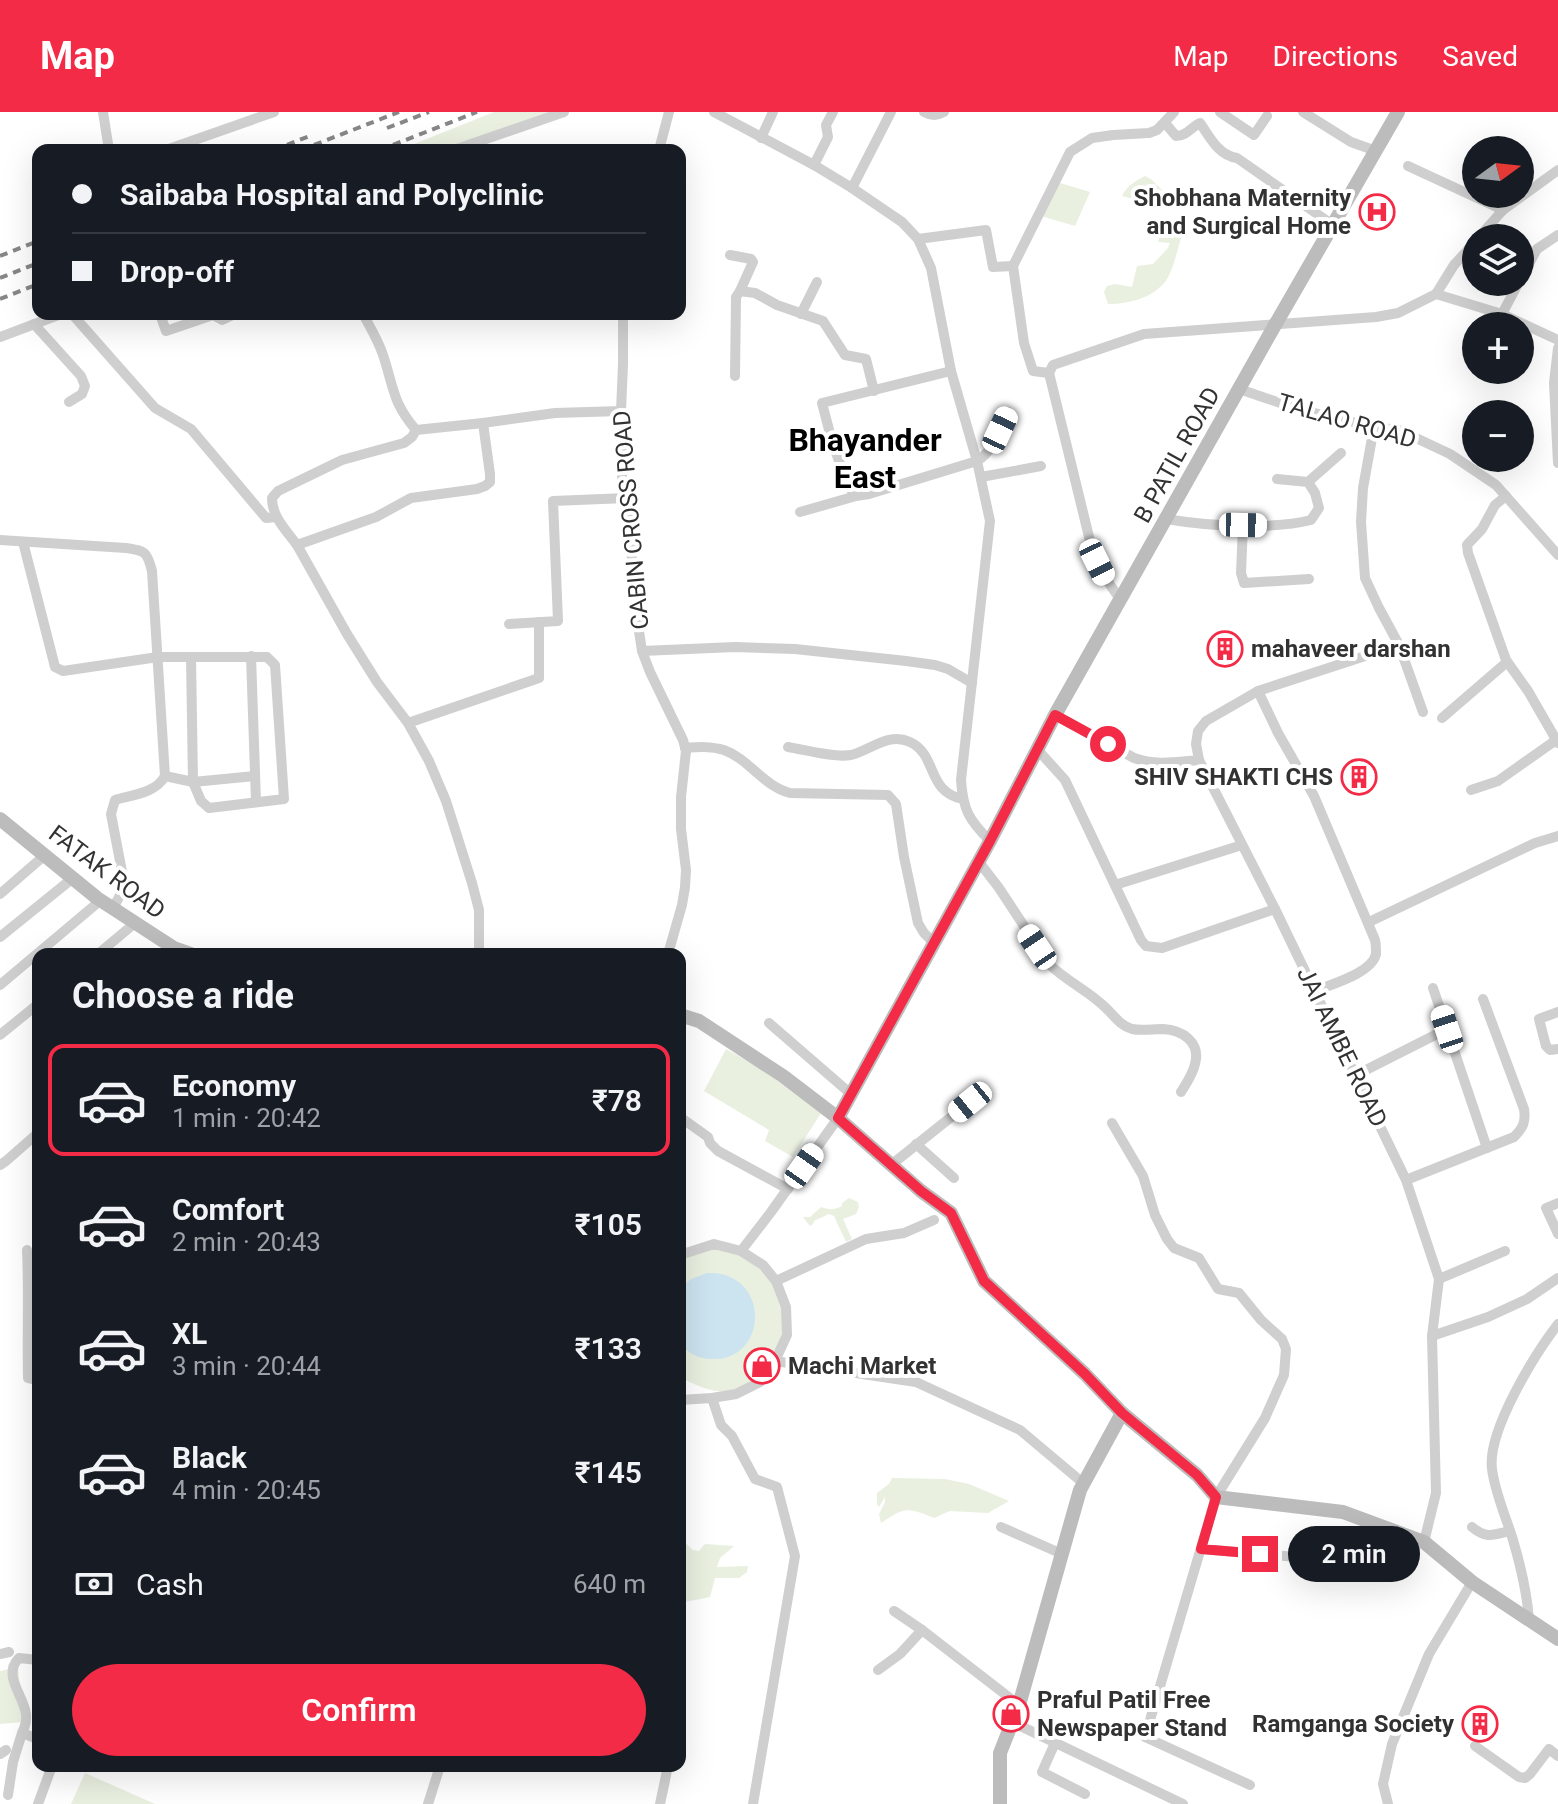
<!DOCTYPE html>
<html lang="en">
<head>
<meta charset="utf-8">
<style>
  body { margin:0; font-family:Roboto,sans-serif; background:#242831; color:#f1f3f6; height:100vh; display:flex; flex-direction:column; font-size:30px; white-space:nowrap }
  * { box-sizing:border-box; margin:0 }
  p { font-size:26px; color:#9ea1a6 }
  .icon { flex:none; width:44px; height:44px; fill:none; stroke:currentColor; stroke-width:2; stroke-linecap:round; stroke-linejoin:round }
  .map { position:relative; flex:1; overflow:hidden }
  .sheet { position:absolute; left:32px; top:836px; width:654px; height:824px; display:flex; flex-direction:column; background:#171b24; border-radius:16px; box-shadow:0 8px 32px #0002 }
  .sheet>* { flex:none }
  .guide { position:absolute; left:32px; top:32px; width:654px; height:176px; border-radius:16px; box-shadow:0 8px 32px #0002; display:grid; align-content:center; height:176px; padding:0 40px; background:#171b24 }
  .needle { width:52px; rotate:75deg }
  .buttons { position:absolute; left:1462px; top:24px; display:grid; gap:16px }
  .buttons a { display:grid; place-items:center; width:72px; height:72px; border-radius:50%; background:#171b24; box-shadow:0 8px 32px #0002; font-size:40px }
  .end { position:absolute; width:36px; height:36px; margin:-18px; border:10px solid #f32b46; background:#fff; box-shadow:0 0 0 4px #fff }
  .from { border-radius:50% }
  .bubble { position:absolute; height:56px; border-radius:28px; background:#171b24; box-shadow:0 8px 32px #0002; font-size:26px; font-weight:600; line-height:56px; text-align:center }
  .car { position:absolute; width:24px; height:48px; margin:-24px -12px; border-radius:10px; box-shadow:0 0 6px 2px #0007; background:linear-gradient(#fff 24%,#345 0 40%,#fff 0 76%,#345 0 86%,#fff 0) }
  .guide b { display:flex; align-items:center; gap:28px; height:76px; font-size:30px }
  .guide b+b { border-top:2px solid #363941 }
  .guide i { width:20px; height:20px; background:#f1f3f6 }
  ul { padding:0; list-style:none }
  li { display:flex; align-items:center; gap:24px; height:112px; margin:0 16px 12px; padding:0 24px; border:4px solid transparent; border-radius:16px }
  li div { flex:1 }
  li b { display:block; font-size:30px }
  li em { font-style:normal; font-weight:600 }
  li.active { border-color:#f32b46 }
  li>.icon { width:72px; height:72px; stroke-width:1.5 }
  h2 { padding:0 40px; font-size:36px; line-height:96px }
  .pay { display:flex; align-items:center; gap:20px; height:88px; padding:0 40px; font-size:30px }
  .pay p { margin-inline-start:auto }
  .cta { display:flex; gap:16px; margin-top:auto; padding:16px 40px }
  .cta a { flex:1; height:92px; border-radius:48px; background:#f32b46; color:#fff; font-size:32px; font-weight:600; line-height:92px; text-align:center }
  header { display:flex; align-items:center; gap:48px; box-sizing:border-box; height:112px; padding:0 40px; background:#f32b46; color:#fff }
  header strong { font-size:38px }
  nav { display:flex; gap:44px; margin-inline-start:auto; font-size:28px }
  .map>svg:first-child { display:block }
  .green { fill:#e9f0e0 }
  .water { fill:#cce4f0 }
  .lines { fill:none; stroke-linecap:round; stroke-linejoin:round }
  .street { stroke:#cfcfcf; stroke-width:10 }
  .secondary { stroke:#bcbcbc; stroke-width:14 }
  .rail { stroke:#878787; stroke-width:4; stroke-dasharray:8 6; stroke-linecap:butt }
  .route { stroke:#f32b46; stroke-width:10 }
  .labels { text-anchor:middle; stroke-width:8; stroke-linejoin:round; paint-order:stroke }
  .poi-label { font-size:24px; font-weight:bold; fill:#323232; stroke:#fff; text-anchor:end }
  .street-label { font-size:24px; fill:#323232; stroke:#fff }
  .district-label { font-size:32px; font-weight:bold; fill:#000; stroke:#fff }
</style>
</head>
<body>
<header>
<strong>Map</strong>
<nav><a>Map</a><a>Directions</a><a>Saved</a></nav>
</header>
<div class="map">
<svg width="1558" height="1692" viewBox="0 0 1558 1692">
  <rect width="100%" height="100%" fill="#fff"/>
  <!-- green -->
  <g class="green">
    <path d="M 494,0 L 550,0 L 443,38 L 399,38 Z"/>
    <path d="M 1145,64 L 1151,67 L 1162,78 L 1158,86 L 1149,94 L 1141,89 L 1122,84 C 1127,74 1135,69 1145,64 Z"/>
    <path d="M 1057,70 L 1090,80 L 1075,114 L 1041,104 Z"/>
    <path d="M 1176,107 L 1185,116 C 1177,132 1176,155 1165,170 C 1151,187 1127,192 1108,192 L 1104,180 L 1107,174 L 1115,172 L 1132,175 L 1137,154 L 1153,152 L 1168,136 L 1170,131 L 1158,130 L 1160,124 L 1169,117 L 1169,111 Z"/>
    <path d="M 726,937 L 760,956 L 821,1001 L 793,1045 L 765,1029 L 769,1018 L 704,979 Z"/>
    <path d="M 849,1086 L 858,1090 L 859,1095 L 856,1102 L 843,1107 L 852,1127 L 846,1130 L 834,1104 L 829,1102 L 814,1109 L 813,1112 L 810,1114 L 803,1105 L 810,1105 L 821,1095 C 830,1098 834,1098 842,1094 L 842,1091 Z"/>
    <path d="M 718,1137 C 732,1140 745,1144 757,1153 C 790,1179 792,1235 759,1262 C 751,1269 739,1278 727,1279 C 711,1281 693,1272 680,1265 L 680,1145 L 693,1139 Z"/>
    <path d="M 892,1366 L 945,1367 L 969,1372 L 1009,1389 L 988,1401 L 950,1399 L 934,1406 C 907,1395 905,1395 881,1411 L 879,1402 L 885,1390 L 885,1385 L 879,1395 L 877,1392 L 877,1381 L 889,1372 Z"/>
    <path d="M 680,1426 L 693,1438 L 699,1439 L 705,1432 L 734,1434 L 720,1446 L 717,1455 L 748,1454 L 747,1460 L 739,1466 L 715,1466 L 710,1485 L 680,1491 Z"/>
    <path d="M 18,1555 L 23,1610 L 0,1612 L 0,1559 Z"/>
    <path d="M 85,1661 L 155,1692 L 71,1692 Z"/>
  </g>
  <!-- water -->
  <path class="water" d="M 707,1161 C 712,1161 719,1161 725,1163 C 772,1178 761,1250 712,1247 C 699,1247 689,1242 680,1232 L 680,1176 L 691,1167 Z"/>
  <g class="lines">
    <!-- street -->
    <g class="street">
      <path d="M 103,0 L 109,38"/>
      <path d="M 714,0 L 814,53 L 852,76 L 902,110 L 918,127 L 931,156 L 951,259 L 977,349 L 990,409 L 961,668 C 963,698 969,708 990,729"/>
      <path d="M 924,0 C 931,4 937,4 944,0"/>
      <path d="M 1220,0 L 1254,23 L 1267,4"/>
      <path d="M 1303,0 L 1351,30 L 1376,39"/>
      <path d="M 1165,11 L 1176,24 C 1187,24 1191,15 1200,11 C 1210,25 1218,43 1237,46 L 1333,113"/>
      <path d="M 761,26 L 773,0"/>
      <path d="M 166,38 L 274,0"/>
      <path d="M 454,38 L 564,0"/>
      <path d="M 659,38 L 669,0"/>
      <path d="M 814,53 L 828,25 L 826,13 L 833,0"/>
      <path d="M 1408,54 L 1503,98"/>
      <path d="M 852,76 L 891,0"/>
      <path d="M 1478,126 L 1503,98 L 1558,58"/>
      <path d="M 918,127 L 986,118 L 993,155 L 1013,154 L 1024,231 L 1033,259 L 1049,261"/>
      <path d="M 730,143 L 751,147 L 753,150 L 740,179"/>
      <path d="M 1013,154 L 1070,40 L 1092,26 L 1113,23 L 1149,21 L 1157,18 L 1174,0"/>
      <path d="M 1520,169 L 1537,137 L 1558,123"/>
      <path d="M 1436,182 L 1454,153 L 1476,129"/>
      <path d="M 72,202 L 155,296 L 191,317 L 266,406 L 276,405"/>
      <path d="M 160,202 L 166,219 L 213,203 L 222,208 L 235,202"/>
      <path d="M 363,202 C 370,215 378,228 383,243 C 394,276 392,290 416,318 L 483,311"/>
      <path d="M 623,202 L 623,252 L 621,299 L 622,366 L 627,386 L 637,506 L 642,539 L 650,560 L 683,628 L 686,639 L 681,685 L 681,717 L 686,758 L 685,775 L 682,793 L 668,842"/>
      <path d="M 801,202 L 817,170"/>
      <path d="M 1502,202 L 1519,170"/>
      <path d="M 34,212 L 81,264 L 85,274 L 82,282 L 69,290"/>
      <path d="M 0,225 L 61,202"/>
      <path d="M 1558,236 L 1554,271 L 1558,351"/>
      <path d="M 951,259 L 822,291 L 833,333 L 849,375 L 856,384 L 869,382 L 977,349 C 994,339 1000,317 1008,300"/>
      <path d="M 1049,261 L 1053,253 L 1144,222 L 1376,205 L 1398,201 L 1436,182 L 1502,202 L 1558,228"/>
      <path d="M 1049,261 L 1090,429 C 1097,451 1106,469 1120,487"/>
      <path d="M 735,264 L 736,185 L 740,179 L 755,181 L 777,193 L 823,209 L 845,243 L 866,247 L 874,279"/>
      <path d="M 1239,277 L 1298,297 L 1374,315 L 1399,318 L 1450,342 L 1496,373 L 1558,443"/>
      <path d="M 1374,315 L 1363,376 L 1361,410 L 1365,466 L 1379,496 L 1399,533"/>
      <path d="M 981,365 L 1041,354"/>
      <path d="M 1308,370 L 1341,341"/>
      <path d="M 1506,384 L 1495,393 L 1482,417 L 1467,433 L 1468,441 L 1506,548 L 1528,579 L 1558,631"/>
      <path d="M 800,400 L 856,384"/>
      <path d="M 1166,407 C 1208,414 1270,418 1311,408 L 1319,396 L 1315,381 L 1308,370 L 1277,367"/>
      <path d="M 1243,413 L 1241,461 L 1244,471 L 1309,467"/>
      <path d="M 0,428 L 126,436 C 145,439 147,439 152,459 L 165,664 C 156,681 132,683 115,688 L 111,702 L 124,770 L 123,778 L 113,796"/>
      <path d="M 23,430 L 55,555 L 63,559 L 158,545 L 267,545 L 275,553 L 284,687 L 209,696 L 201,689 L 193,670 L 165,664"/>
      <path d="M 297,433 C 286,418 272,405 272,386 L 278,379 L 342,348 L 404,331 L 412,325 L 416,318"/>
      <path d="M 509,512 L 558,509 L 553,389 L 627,386"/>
      <path d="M 642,539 L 735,535 L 795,537 L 906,549 L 935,553 L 948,557 L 972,571"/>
      <path d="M 251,544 L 256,690"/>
      <path d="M 191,545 L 193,670 L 255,664"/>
      <path d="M 1258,579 L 1278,621 L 1314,684 L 1375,828 C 1376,832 1376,839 1376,842 C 1372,861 1332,872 1315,879"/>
      <path d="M 1055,603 L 1134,646 C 1156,654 1176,650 1199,648 L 1196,632 L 1198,619 L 1206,609 L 1258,579 L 1399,533 L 1423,600"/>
      <path d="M 1442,606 L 1507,550"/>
      <path d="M 408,611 L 539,566 L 539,510"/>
      <path d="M 788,635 C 806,638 834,646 851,643 C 871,638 888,620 910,630 C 938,643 926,680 963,687"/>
      <path d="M 685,636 C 698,635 711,634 724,638 C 749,647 763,674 790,681 L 888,683 L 896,692 L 904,745 L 918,811 L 924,821 L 934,831"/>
      <path d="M 1037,637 L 1065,668 L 1141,828 L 1146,834 L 1162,836 L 1275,797 L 1406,1068 L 1439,1167 L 1432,1224 L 1436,1381 L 1424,1430"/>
      <path d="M 1199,648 L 1275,797"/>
      <path d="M 1471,678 L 1498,669 L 1556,628"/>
      <path d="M 979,750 L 999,776 L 1049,852 C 1067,870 1090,879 1108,898 C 1115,905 1121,914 1132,917 C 1141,919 1153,917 1163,917 C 1182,918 1201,930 1195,952 C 1193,962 1186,972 1181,980"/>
      <path d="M 1115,773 L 1242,733"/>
      <path d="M 0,782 L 45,743"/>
      <path d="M 1369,810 L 1535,731 L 1558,724"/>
      <path d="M 0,825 L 73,766"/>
      <path d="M 98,842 L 135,811"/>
      <path d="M 479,842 L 479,798 L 472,771 L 446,689 L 429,649 L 408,611 L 377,570 L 347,522 L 297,433 L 376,405 L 411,386 L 477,377 L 485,374 L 490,370 L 490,362 L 483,311 L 555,301 L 621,299"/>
      <path d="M 0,873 L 101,788"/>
      <path d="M 1433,876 L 1487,1036"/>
      <path d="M 1558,900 L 1539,907 L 1546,934 L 1550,938 L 1558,937"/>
      <path d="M 769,911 L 851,982"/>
      <path d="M 0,923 L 38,892"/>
      <path d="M 1356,963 L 1447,917"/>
      <path d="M 680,1005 L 708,1025 L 710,1031 L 718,1039 L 788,1077"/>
      <path d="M 1112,1011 L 1143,1064 L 1155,1103 L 1167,1127 L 1174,1136 L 1199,1146 L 1218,1177 L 1239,1181 L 1261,1208 L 1282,1227 L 1286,1237 L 1284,1263 L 1265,1306 L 1216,1385 L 1145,1625 L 1250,1673"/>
      <path d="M 916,1032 L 954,1066"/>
      <path d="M 0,1053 L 6,1049 L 38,1021"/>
      <path d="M 891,1053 L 970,990"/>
      <path d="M 1406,1068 L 1514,1025 C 1523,1016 1526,1010 1524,997 L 1483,887"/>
      <path d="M 1558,1091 L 1546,1096 L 1558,1122"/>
      <path d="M 27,1138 C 29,1180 27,1223 28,1266 L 38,1268"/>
      <path d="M 741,1139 L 771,1100 L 838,1006"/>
      <path d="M 680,1143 L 714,1132 L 741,1139 L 763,1153 L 776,1169 L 786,1195 L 787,1223 L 775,1249 L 760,1270 L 736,1282 L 712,1286 L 680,1288"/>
      <path d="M 1439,1167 L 1505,1139"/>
      <path d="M 776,1169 L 866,1127 L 904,1121 L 934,1108"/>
      <path d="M 1432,1224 L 1488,1205 L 1527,1187 L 1558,1166"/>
      <path d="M 775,1249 L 916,1270 L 1020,1318 L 1083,1371"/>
      <path d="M 712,1286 L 721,1313 L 732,1324 L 755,1367 L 777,1375 L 795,1444 L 753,1692"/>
      <path d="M 1001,1415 L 1062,1442"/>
      <path d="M 1472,1415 C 1486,1427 1493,1423 1510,1419"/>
      <path d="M 1201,1437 L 1320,1447"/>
      <path d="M 894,1499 L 922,1518"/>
      <path d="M 1529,1508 C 1527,1480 1521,1455 1513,1428 C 1506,1405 1495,1381 1492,1357 C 1487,1319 1535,1242 1558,1212"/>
      <path d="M 0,1542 L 9,1540"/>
      <path d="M 38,1548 L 19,1546 C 2,1563 23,1582 26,1602 C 27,1609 25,1615 22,1621 L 38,1627"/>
      <path d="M 878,1558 L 900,1542 L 922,1518 L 1019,1593"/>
      <path d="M 1012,1610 L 1183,1692"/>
      <path d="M 1055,1631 L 1042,1660 L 1085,1682"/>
      <path d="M 1475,1634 L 1519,1665 L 1525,1666 L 1530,1662 L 1549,1637 L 1558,1644"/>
      <path d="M 0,1642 L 6,1638"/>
      <path d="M 8,1683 L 13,1650 L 22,1621"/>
      <path d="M 38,1692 L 52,1654"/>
      <path d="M 428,1692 L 440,1654"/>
      <path d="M 660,1692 L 668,1654"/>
      <path d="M 1388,1692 L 1383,1672 L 1392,1632 L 1429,1542 L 1472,1470"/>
    </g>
    <!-- secondary -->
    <g class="secondary">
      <path d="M 0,707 L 97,786 L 174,836 L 191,842"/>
      <path d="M 680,903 L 699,909 L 783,964 L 838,1006 L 921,1079 L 951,1101 L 984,1169 L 1085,1262 L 1122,1301 L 1197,1363 L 1216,1385 L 1343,1400 L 1424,1430 L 1472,1470 L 1558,1527"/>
      <path d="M 838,1006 L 990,729 L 1055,603 L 1275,213 L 1398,0"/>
      <path d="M 1000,1692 L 1000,1641 L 1019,1593 L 1080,1378 L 1122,1301"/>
    </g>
    <!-- rail -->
    <g class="rail">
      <path d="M 387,16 L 429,0"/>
      <path d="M 274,38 L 312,23"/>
      <path d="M 301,38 L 399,0"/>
      <path d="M 380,38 L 477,0"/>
      <path d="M 0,144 L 38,129"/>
      <path d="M 0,166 L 38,151"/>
      <path d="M 0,187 L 38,172"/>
    </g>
  </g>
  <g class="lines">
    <!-- route -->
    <path class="route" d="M 1108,632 L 1055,603 L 990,729 L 838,1006 L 921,1079 L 951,1101 L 984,1169 L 1085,1262 L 1122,1301 L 1197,1363 L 1216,1385 L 1201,1437 L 1260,1442"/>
  </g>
  <!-- icons -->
  <defs>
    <symbol id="hospital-ring" viewBox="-11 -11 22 22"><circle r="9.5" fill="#fff" stroke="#f32b46" stroke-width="1.5"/><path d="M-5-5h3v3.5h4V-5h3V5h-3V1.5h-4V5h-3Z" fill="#f32b46"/></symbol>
    <symbol id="building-ring" viewBox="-11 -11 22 22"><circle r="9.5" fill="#fff" stroke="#f32b46" stroke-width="1.5"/><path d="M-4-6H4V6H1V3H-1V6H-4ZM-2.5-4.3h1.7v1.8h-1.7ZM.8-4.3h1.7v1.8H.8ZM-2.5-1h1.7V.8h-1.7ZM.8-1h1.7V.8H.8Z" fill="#f32b46"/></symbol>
    <symbol id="shop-ring" viewBox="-11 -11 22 22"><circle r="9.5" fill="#fff" stroke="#f32b46" stroke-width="1.5"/><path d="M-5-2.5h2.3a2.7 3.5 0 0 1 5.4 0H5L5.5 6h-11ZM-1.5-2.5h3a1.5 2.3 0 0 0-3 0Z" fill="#f32b46"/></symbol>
  </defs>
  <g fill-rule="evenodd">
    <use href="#hospital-ring" x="1357" y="80" width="40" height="40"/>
    <use href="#building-ring" x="1205" y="517" width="40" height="40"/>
    <use href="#building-ring" x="1339" y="645" width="40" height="40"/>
    <use href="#shop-ring" x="742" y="1234" width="40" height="40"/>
    <use href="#shop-ring" x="991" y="1582" width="40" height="40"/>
    <use href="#building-ring" x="1460" y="1592" width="40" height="40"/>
  </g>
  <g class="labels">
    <!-- poi labels -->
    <g class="poi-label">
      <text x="1351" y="94">Shobhana Maternity<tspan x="1351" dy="28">and Surgical Home</tspan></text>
      <text x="1251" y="545" text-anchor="start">mahaveer darshan</text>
      <text x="1333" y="673">SHIV SHAKTI CHS</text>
      <text x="788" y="1262" text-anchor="start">Machi Market</text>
      <text x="1037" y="1596" text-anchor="start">Praful Patil Free<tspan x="1037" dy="28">Newspaper Stand</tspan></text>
      <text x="1454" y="1620">Ramganga Society</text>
    </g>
    <!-- street labels -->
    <g class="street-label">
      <text transform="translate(1347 309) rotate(16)" y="8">TALAO ROAD</text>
      <text transform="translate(1177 343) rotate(-61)" y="8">B PATIL ROAD</text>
      <text transform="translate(631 408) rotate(-95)" y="8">CABIN CROSS ROAD</text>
      <text transform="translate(107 760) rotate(37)" y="8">FATAK ROAD</text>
      <text transform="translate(1342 935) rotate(64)" y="8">JAI AMBE ROAD</text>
    </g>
    <!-- district labels -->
    <g class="district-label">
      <text x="865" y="339">Bhayander<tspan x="865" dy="37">East</tspan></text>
    </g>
  </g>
</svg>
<div class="buttons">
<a><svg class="needle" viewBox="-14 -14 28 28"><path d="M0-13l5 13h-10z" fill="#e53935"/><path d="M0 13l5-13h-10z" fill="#9ea1a6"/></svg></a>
<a><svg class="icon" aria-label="layers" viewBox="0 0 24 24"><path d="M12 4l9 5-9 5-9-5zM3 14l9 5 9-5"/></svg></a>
<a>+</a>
<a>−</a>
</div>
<i class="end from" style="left:1108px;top:632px"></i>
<i class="end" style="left:1260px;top:1442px"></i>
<div class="bubble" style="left:1288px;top:1414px;width:132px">2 min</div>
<i class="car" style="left:1000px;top:318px;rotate:25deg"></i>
<i class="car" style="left:1243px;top:413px;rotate:91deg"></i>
<i class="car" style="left:1097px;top:450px;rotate:154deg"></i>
<i class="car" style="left:1037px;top:835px;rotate:326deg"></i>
<i class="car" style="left:1447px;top:917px;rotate:342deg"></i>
<i class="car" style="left:970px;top:990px;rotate:231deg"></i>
<i class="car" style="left:804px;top:1054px;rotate:35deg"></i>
<div class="guide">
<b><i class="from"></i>Saibaba Hospital and Polyclinic</b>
<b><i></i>Drop-off</b>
</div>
<section class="sheet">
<h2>Choose a ride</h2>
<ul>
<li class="active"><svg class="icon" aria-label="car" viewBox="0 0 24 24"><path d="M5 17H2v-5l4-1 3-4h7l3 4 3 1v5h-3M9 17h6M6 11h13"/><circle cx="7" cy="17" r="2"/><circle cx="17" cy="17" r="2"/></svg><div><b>Economy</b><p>1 min · 20:42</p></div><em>₹78</em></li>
<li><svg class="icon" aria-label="car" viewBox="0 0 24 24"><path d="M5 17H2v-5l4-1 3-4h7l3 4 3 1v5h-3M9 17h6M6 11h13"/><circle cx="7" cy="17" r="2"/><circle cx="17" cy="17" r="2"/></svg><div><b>Comfort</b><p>2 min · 20:43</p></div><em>₹105</em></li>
<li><svg class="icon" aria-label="car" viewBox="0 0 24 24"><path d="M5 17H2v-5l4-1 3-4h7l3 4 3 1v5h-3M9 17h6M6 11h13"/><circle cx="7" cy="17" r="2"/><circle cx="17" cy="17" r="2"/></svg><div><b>XL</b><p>3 min · 20:44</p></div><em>₹133</em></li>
<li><svg class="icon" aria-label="car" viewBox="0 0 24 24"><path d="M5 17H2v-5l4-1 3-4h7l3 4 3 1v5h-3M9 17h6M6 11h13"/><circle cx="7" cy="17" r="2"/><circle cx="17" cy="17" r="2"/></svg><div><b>Black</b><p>4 min · 20:45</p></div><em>₹145</em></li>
</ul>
<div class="pay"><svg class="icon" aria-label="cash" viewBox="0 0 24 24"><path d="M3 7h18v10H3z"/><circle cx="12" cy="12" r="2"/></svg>Cash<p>640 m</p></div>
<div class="cta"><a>Confirm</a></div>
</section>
</div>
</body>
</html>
